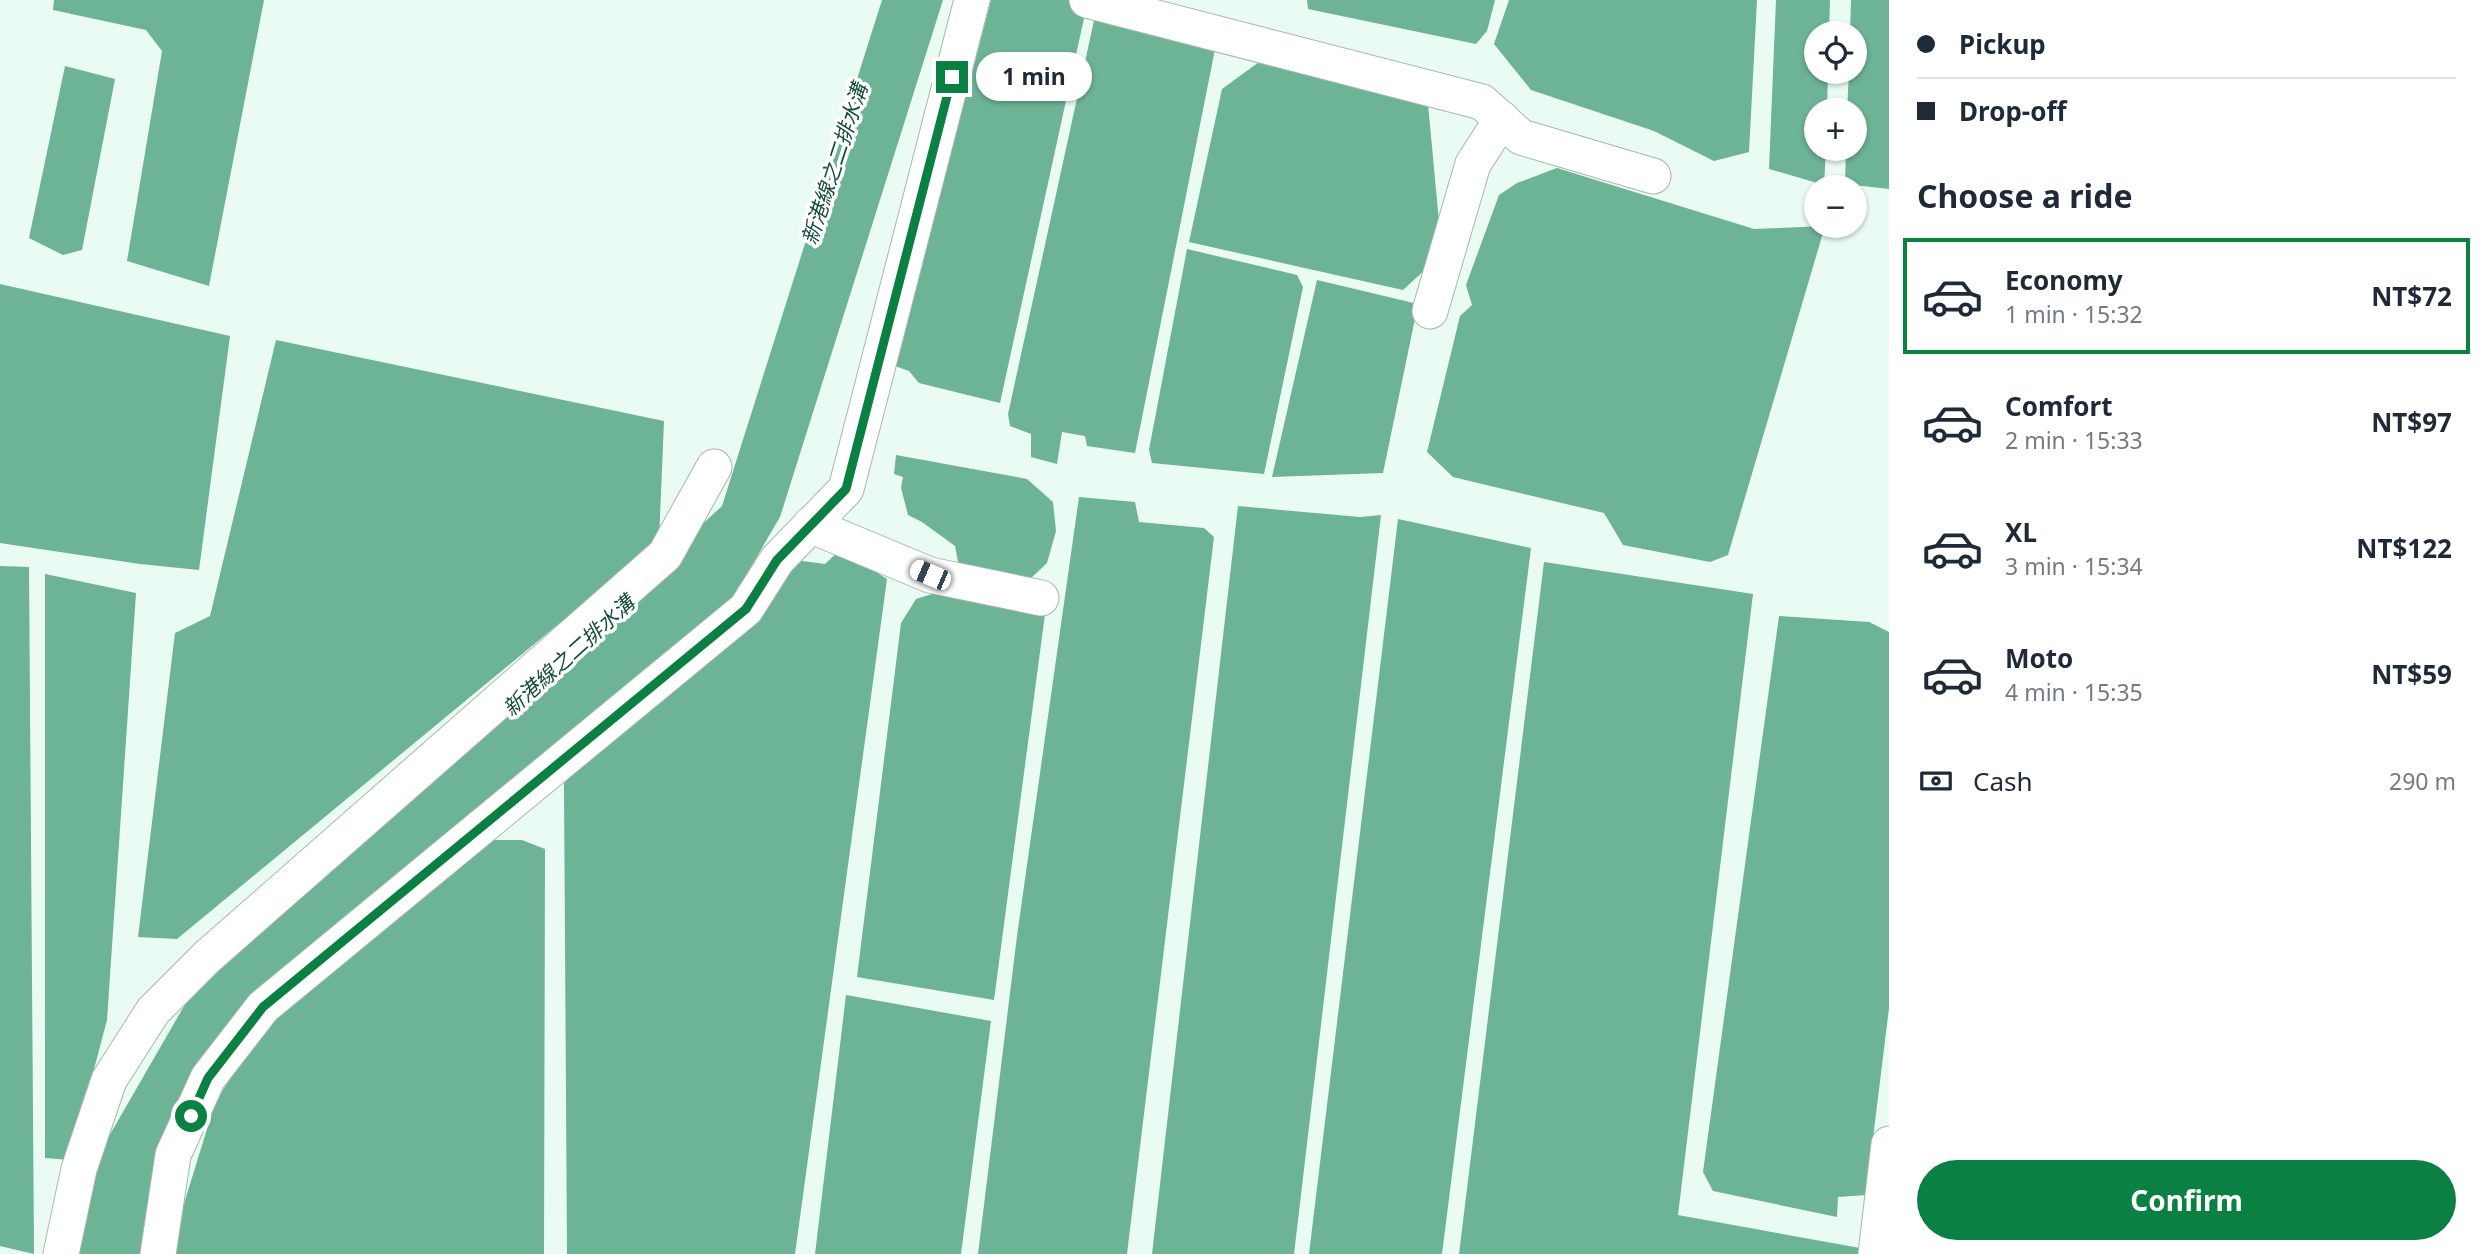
<!DOCTYPE html>
<html lang="en">
<head>
<meta charset="utf-8">
<style>
  body { margin:0; font-family:"Noto Sans","Noto Sans TC",sans-serif; background:#f6f6f7; color:#1f2937; height:100vh; display:flex; flex-direction:column; font-size:26px; white-space:nowrap }
  * { box-sizing:border-box; margin:0 }
  p { font-size:23px; color:#747a83 }
  .icon { flex:none; width:38px; height:38px; fill:none; stroke:currentColor; stroke-width:2; stroke-linecap:round; stroke-linejoin:round }
  .map { position:relative; flex:1; overflow:hidden }
  .sheet { display:flex; flex-direction:column; background:#fff; width:595px }
  .sheet>* { flex:none }
  .banner { display:grid; align-content:center; height:154px; padding:0 28px; background:#fff }
  .fabs { position:absolute; left:1804px; top:21px; display:grid; gap:14px }
  .fabs a { display:grid; place-items:center; width:63px; height:63px; border-radius:50%; background:#fff; box-shadow:0 2px 5px #0004; font-size:35px }
  .end { position:absolute; width:32px; height:32px; margin:-16px; border:9px solid #0b8043; background:#fff; box-shadow:0 0 0 4px #fff }
  .from { border-radius:50% }
  .bubble { position:absolute; height:49px; border-radius:24px; background:#fff; box-shadow:0 2px 5px #0004; font-size:23px; font-weight:700; line-height:49px; text-align:center }
  .car { position:absolute; width:21px; height:42px; margin:-21px -10px; border-radius:9px; box-shadow:0 0 5px 2px #0007; background:linear-gradient(#fff 24%,#345 0 40%,#fff 0 76%,#345 0 86%,#fff 0) }
  .banner b { display:flex; align-items:center; gap:24px; height:66px; font-size:26px }
  .banner b+b { border-top:2px solid #e0e1e3 }
  .banner i { width:18px; height:18px; background:#1f2937 }
  ul { padding:0; list-style:none }
  li { display:flex; align-items:center; gap:21px; height:116px; margin:0 14px 10px; padding:0 14px; border:4px solid transparent; border-radius:0px }
  li div { flex:1 }
  li b { display:block; font-size:26px }
  li em { font-style:normal; font-weight:700 }
  li.selected { border-color:#0b8043 }
  li>.icon { width:63px; height:63px; stroke-width:1.5 }
  h2 { padding:0 28px; font-size:32px; line-height:84px }
  .pay { display:flex; align-items:center; gap:18px; height:77px; padding:0 28px; font-size:26px }
  .pay p { margin-inline-start:auto }
  .button { display:flex; gap:14px; margin-top:auto; padding:14px 28px }
  .button a { flex:1; height:80px; border-radius:42px; background:#0b8043; color:#fff; font-size:28px; font-weight:700; line-height:80px; text-align:center }
  main { display:flex; flex:1; min-height:0 }
  .map>svg:first-child { display:block }
  .water { fill:#6db396 }
  .lines { fill:none; stroke-linecap:round; stroke-linejoin:round }
  .minor-casing { stroke:#a8b7b0; stroke-width:37 }
  .minor { stroke:#fff; stroke-width:35 }
  .route { stroke:#0b8043; stroke-width:9 }
  .labels { text-anchor:middle; stroke-width:7; stroke-linejoin:round; paint-order:stroke }
  .water-label { font-size:21px; font-style:italic; fill:#124c38; stroke:#fff }
</style>
</head>
<body>
<main>
<div class="map">
<svg width="1889" height="1254" viewBox="0 0 1889 1254">
  <rect width="100%" height="100%" fill="#eafbf3"/>
  <!-- water -->
  <g class="water">
    <path d="M 54,0 L 264,0 L 209,286 L 127,261 L 162,51 L 146,30 L 53,10 Z"/>
    <path d="M 882,0 L 943,0 L 780,517 L 731,601 L 254,1001 L 143,1254 L 78,1254 L 97,1157 L 191,994 L 722,506 Z"/>
    <path d="M 991,0 L 1088,0 L 1000,403 L 919,383 L 909,371 L 895,366 Z"/>
    <path d="M 1307,0 L 1495,0 L 1487,31 L 1476,44 L 1308,9 Z"/>
    <path d="M 1509,0 L 1757,0 L 1749,152 L 1714,161 L 1654,131 L 1531,90 L 1494,44 Z"/>
    <path d="M 1776,0 L 1830,0 L 1829,33 L 1816,33 L 1816,72 L 1828,72 L 1827,110 L 1816,110 L 1816,149 L 1826,149 L 1824,185 L 1769,169 Z"/>
    <path d="M 1851,0 L 1889,0 L 1889,189 L 1845,184 L 1846,149 L 1855,149 L 1855,110 L 1847,110 L 1849,72 L 1855,72 L 1855,33 L 1850,33 Z"/>
    <path d="M 1095,16 L 1219,29 L 1135,453 L 1087,446 L 1085,436 L 1062,432 L 1057,464 L 1031,457 L 1031,434 L 1010,426 L 1008,414 Z"/>
    <path d="M 1270,54 L 1428,104 L 1442,254 L 1403,290 L 1189,242 L 1222,89 Z"/>
    <path d="M 65,66 L 115,79 L 82,250 L 63,255 L 29,238 Z"/>
    <path d="M 1557,168 L 1754,229 L 1825,226 L 1728,555 L 1710,562 L 1623,545 L 1604,513 L 1453,477 L 1427,452 L 1460,316 L 1472,305 L 1466,285 L 1499,195 L 1517,183 Z"/>
    <path d="M 1187,249 L 1297,275 L 1303,287 L 1264,474 L 1152,463 L 1149,450 Z"/>
    <path d="M 1317,280 L 1418,304 L 1383,473 L 1272,477 Z"/>
    <path d="M 0,284 L 230,336 L 199,570 L 140,564 L 0,543 Z"/>
    <path d="M 276,340 L 664,421 L 659,541 L 177,939 L 138,937 L 175,633 L 210,616 Z"/>
    <path d="M 896,455 L 1027,479 L 1053,502 L 1056,531 L 1047,563 L 1031,578 L 959,567 L 955,546 L 922,522 L 908,515 L 901,488 L 903,477 L 894,474 Z"/>
    <path d="M 1079,497 L 1135,502 L 1139,522 L 1204,528 L 1214,537 L 1127,1254 L 978,1254 L 1017,936 Z"/>
    <path d="M 1238,506 L 1360,517 L 1381,515 L 1294,1254 L 1152,1254 Z"/>
    <path d="M 1398,519 L 1531,548 L 1442,1254 L 1309,1254 Z"/>
    <path d="M 841,549 L 887,579 L 795,1254 L 567,1254 L 564,783 L 795,560 L 825,564 Z"/>
    <path d="M 1544,562 L 1753,594 L 1678,1215 L 1871,1250 L 1871,1254 L 1459,1254 Z"/>
    <path d="M 0,566 L 29,567 L 34,1254 L 0,1246 Z"/>
    <path d="M 45,574 L 136,593 L 107,1020 L 70,1160 L 45,1158 Z"/>
    <path d="M 948,589 L 1045,614 L 994,1000 L 857,977 L 901,623 L 916,599 Z"/>
    <path d="M 1779,616 L 1869,622 L 1889,632 L 1889,1008 L 1866,1195 L 1838,1197 L 1837,1217 L 1713,1191 L 1703,1172 Z"/>
    <path d="M 490,840 L 522,840 L 545,849 L 544,1254 L 173,1254 L 178,1223 L 216,1100 L 262,1031 Z"/>
    <path d="M 846,995 L 991,1021 L 961,1254 L 815,1254 Z"/>
  </g>
  <g class="lines">
    <defs>
      <g id="minor">
        <path d="M 1087,0 L 1482,102 L 1521,137 L 1653,176"/>
        <path d="M 1430,311 L 1473,164 L 1502,119"/>
        <path d="M 810,525 L 930,575 L 1041,598"/>
        <path d="M 61,1254 L 79,1169 L 109,1080 L 153,1011 L 207,957 L 665,555 L 714,467"/>
        <path d="M 158,1254 L 173,1155 L 208,1078 L 263,1007 L 746,609 L 777,560 L 846,489 L 972,0"/>
        <path d="M 1876,1254 L 1889,1144"/>
      </g>
    </defs>
    <!-- minor casing -->
    <use href="#minor" class="minor-casing"/>
    <!-- minor -->
    <use href="#minor" class="minor"/>
  </g>
  <g class="lines">
    <!-- route -->
    <path class="route" d="M 191,1116 L 208,1078 L 263,1007 L 746,609 L 777,560 L 846,489 L 952,77"/>
  </g>
  <g class="labels">
    <!-- water labels -->
    <g class="water-label">
      <text transform="translate(835 164) rotate(-72)" y="7">新港線之二排水溝</text>
      <text transform="translate(569 656) rotate(-42)" y="7">新港線之二排水溝</text>
    </g>
  </g>
</svg>
<div class="fabs">
<a><svg class="icon" aria-label="locate" viewBox="0 0 24 24"><circle cx="12" cy="12" r="6"/><path d="M12 2v4M12 18v4M2 12h4M18 12h4"/></svg></a>
<a>+</a>
<a>−</a>
</div>
<i class="end from" style="left:191px;top:1116px"></i>
<i class="end" style="left:952px;top:77px"></i>
<div class="bubble" style="left:976px;top:52px;width:116px">1 min</div>
<i class="car" style="left:930px;top:575px;rotate:293deg"></i>
</div>
<section class="sheet">
<div class="banner">
<b><i class="from"></i>Pickup</b>
<b><i></i>Drop-off</b>
</div>
<h2>Choose a ride</h2>
<ul>
<li class="selected"><svg class="icon" aria-label="car" viewBox="0 0 24 24"><path d="M5 17H2v-5l4-1 3-4h7l3 4 3 1v5h-3M9 17h6M6 11h13"/><circle cx="7" cy="17" r="2"/><circle cx="17" cy="17" r="2"/></svg><div><b>Economy</b><p>1 min · 15:32</p></div><em>NT$72</em></li>
<li><svg class="icon" aria-label="car" viewBox="0 0 24 24"><path d="M5 17H2v-5l4-1 3-4h7l3 4 3 1v5h-3M9 17h6M6 11h13"/><circle cx="7" cy="17" r="2"/><circle cx="17" cy="17" r="2"/></svg><div><b>Comfort</b><p>2 min · 15:33</p></div><em>NT$97</em></li>
<li><svg class="icon" aria-label="car" viewBox="0 0 24 24"><path d="M5 17H2v-5l4-1 3-4h7l3 4 3 1v5h-3M9 17h6M6 11h13"/><circle cx="7" cy="17" r="2"/><circle cx="17" cy="17" r="2"/></svg><div><b>XL</b><p>3 min · 15:34</p></div><em>NT$122</em></li>
<li><svg class="icon" aria-label="car" viewBox="0 0 24 24"><path d="M5 17H2v-5l4-1 3-4h7l3 4 3 1v5h-3M9 17h6M6 11h13"/><circle cx="7" cy="17" r="2"/><circle cx="17" cy="17" r="2"/></svg><div><b>Moto</b><p>4 min · 15:35</p></div><em>NT$59</em></li>
</ul>
<div class="pay"><svg class="icon" aria-label="cash" viewBox="0 0 24 24"><path d="M3 7h18v10H3z"/><circle cx="12" cy="12" r="2"/></svg>Cash<p>290 m</p></div>
<div class="button"><a>Confirm</a></div>
</section>
</main>
</body>
</html>
